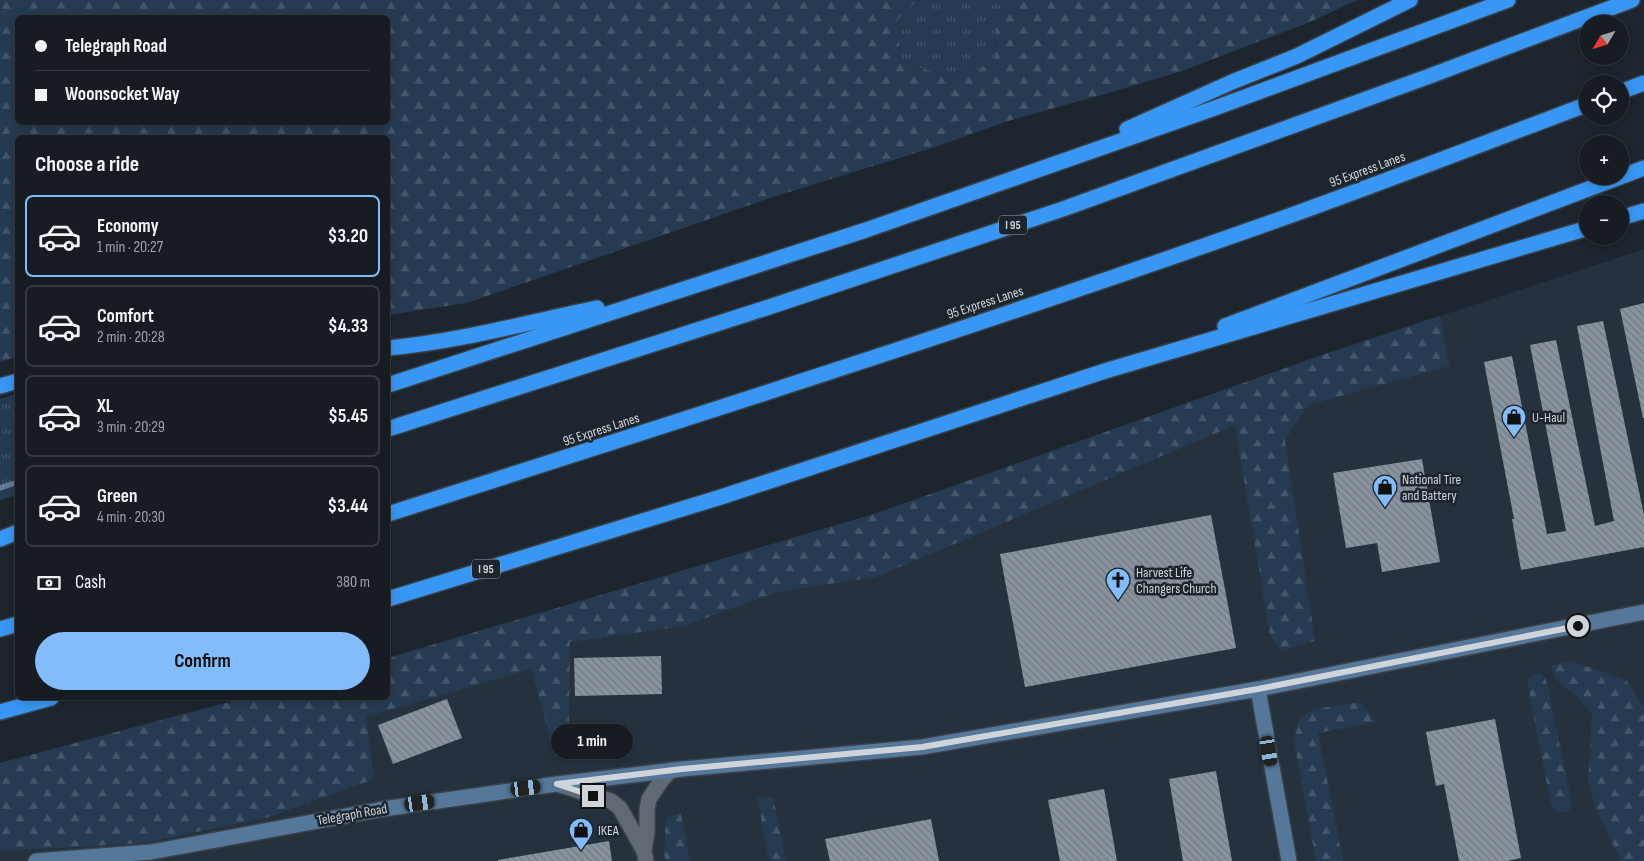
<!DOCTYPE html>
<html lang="en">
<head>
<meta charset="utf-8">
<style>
  body { margin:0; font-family:"Sofia Sans Condensed",sans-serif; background:#23292f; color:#f1f3f6; height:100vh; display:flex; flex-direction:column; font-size:19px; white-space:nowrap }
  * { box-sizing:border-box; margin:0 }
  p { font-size:16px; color:#9ea1a5 }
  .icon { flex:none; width:28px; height:28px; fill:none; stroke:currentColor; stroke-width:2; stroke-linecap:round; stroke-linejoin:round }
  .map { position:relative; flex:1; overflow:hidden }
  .details { position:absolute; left:15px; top:135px; width:375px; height:565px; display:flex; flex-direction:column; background:#161c22; border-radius:8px; box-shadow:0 2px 12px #0003,0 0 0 1px #353a40 }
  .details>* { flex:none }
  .hud { position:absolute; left:15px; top:15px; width:375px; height:110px; border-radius:8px; box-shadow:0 2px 12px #0003,0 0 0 1px #353a40; display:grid; align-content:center; height:110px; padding:0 20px; background:#161c22 }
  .needle { width:32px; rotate:232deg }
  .buttons { position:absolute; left:1579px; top:15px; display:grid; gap:10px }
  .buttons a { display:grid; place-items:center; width:50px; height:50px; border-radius:50%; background:#161c22; box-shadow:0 2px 12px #0003,0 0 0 1px #353a40; font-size:25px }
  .end { position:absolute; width:22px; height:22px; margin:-11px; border:6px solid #cfd4da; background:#111; box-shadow:0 0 0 2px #111 }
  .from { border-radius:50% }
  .bubble { position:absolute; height:35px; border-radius:18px; background:#161c22; box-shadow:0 2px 12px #0003,0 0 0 1px #353a40; font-size:16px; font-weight:700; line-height:35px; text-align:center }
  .car { position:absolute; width:15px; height:30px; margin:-15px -8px; border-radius:6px; box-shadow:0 0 4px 1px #0007; background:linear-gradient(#222 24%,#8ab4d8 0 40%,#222 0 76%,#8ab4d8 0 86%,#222 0) }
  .hud b { display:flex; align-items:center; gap:18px; height:48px; font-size:19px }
  .hud b+b { border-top:1px solid #353a40 }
  .hud i { width:12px; height:12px; background:#f1f3f6 }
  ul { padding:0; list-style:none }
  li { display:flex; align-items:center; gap:15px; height:82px; margin:0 10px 8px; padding:0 10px; border:2px solid #353a40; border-radius:8px }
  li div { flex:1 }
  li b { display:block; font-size:19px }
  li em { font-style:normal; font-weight:700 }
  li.on { border-color:#82bcfa }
  li>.icon { width:45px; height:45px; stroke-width:1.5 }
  h2 { padding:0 20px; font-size:22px; line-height:60px }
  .pay { display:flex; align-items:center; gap:12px; height:55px; padding:0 20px; font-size:19px }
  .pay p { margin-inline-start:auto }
  .cta { display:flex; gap:10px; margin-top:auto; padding:10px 20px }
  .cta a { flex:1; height:58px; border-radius:30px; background:#82bcfa; color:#111; font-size:20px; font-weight:700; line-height:58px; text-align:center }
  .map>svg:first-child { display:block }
  .built { fill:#25323e }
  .grass { fill:url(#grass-tufts) }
  .forest { fill:url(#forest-firs); fill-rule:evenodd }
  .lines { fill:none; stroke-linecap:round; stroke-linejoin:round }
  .stream { stroke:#627c99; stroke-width:5.5 }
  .building { fill:url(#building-back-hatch) }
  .street-casing { stroke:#3b4149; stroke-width:18 }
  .secondary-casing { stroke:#3b4149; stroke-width:18 }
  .highway-casing { stroke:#3b4149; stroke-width:18 }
  .street { stroke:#606974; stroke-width:15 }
  .secondary { stroke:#54779a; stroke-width:15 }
  .highway { stroke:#3897f4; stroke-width:15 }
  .route { stroke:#cfd4da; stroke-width:6 }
  .labels { text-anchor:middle; stroke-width:5; stroke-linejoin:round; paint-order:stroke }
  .shield { fill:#1d252e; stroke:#9aa0a6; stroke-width:1 }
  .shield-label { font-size:12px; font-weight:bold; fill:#cfd4da }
  .street-label { font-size:14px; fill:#cfd4da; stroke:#1d252e }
  .poi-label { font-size:14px; fill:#cfd4da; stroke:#1d252e; text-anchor:start }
</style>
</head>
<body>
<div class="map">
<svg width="1644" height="861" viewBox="0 0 1644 861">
  <defs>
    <pattern id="grass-tufts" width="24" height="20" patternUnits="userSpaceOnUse" patternTransform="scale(1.25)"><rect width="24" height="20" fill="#263b52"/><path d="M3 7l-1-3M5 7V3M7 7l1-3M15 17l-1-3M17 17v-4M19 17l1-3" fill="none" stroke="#44566a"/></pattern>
    <pattern id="forest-firs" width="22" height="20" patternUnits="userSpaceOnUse" patternTransform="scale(1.25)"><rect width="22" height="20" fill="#263b52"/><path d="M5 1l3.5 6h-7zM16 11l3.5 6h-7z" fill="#44566a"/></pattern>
    <pattern id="building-back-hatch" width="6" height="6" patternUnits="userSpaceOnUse" patternTransform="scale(1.25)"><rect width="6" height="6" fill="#89939e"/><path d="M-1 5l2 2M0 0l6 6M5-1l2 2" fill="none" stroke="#727a82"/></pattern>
  </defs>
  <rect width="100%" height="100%" fill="#1d252e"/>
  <!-- built -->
  <path class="built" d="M 1644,249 L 1644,861 L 0,861 L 0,763 L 244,698 L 388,698 L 388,658 L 877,513 L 1322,355 Z"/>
  <!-- grass -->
  <g class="grass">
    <path d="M 918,0 L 1013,0 L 1008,3 L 996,28 L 995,58 L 976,71 L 944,74 L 900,63 L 898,19 Z"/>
    <path d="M 17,394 L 17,495 L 0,500 L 0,399 Z"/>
  </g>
  <!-- forest -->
  <g class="forest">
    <path d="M 0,0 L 918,0 L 898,19 L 900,63 L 944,74 L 976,71 L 995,58 L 996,28 L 1008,3 L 1013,0 L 1357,0 L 1310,22 L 1182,71 L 1112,92 L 1008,121 L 935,147 L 773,197 L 467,303 L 388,315 L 388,138 L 18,138 L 17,357 L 0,362 ZM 18,18 L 388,18 L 388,122 L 18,122 Z"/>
    <path d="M 1440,316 L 1449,366 L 1308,405 L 1285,440 L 1315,641 L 1281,651 L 1270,635 L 1235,425 L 876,577 L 777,592 L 684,626 L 570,642 L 569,724 L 560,740 L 551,741 L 531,669 L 366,717 L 374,779 L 269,817 L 143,843 L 0,851 L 0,763 L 244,698 L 388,698 L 388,658 L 877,513 L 1322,355 Z"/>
    <path d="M 1570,661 L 1626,680 L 1644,707 L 1644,861 L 1621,861 L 1596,809 L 1588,780 L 1592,714 L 1578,698 L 1557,680 L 1551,666 Z"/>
    <path d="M 1540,673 L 1546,680 L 1572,803 L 1568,812 L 1557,813 L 1551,805 L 1527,681 L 1532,676 Z"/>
    <path d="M 1361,702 L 1376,722 L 1318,733 L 1343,861 L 1316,861 L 1294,740 L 1299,719 L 1314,709 Z"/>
    <path d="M 757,797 L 773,797 L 786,861 L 769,861 Z"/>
    <path d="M 681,813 L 690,861 L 666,861 L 664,854 L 666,818 Z"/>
  </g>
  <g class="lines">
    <!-- stream -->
    <path class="stream" d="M 0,488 L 18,482"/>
  </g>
  <!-- building -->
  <g class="building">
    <path d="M 1644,303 L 1644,418 L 1643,418 L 1620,309 Z"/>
    <path d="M 1603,321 L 1644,515 L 1644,547 L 1521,570 L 1512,519 L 1514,519 L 1484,362 L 1512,356 L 1547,534 L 1566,531 L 1530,345 L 1556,340 L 1595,526 L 1614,521 L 1577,326 Z"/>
    <path d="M 1422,459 L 1440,562 L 1382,572 L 1377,543 L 1346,548 L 1333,473 Z"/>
    <path d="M 1211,515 L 1236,648 L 1025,687 L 1000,554 Z"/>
    <path d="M 661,656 L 662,694 L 575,696 L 574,658 Z"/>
    <path d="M 447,699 L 462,738 L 393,764 L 378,725 Z"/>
    <path d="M 1495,719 L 1521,858 L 1507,861 L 1459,861 L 1444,784 L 1436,786 L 1426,732 Z"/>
    <path d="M 1216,771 L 1232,861 L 1183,861 L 1169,779 Z"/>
    <path d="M 1104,789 L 1117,861 L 1060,861 L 1048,800 Z"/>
    <path d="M 931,819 L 939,861 L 830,861 L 825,839 Z"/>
    <path d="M 609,841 L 612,861 L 498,861 L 498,860 Z"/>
  </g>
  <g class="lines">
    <defs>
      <g id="street">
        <path d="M 557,784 L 611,801 L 620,808 L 644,851 L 646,861"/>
        <path d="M 644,851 L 647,832 L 647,809 L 649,799 L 661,781 L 671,770"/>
      </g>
      <g id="secondary">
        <path d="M 1258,689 L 1289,861"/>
        <path d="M 36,861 L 151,852 L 383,809 L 557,784 L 682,769 L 922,747 L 1258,689 L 1644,612"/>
      </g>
      <g id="highway">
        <path d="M 1620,92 L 1644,83"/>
        <path d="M 1127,129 L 1232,82 L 1297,56 L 1410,0"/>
        <path d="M 1620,218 L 1644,211"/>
        <path d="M 1225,326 L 1644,168"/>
        <path d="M 388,348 C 457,342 529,322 597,308"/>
        <path d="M 388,385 L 866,230 L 1215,108 L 1508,0"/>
        <path d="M 0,386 L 18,381"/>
        <path d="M 388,429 L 763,309 L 1063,209 L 1427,77 L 1632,0"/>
        <path d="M 388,514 C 689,418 991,322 1289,216 C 1389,180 1488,142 1588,104"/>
        <path d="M 0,539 L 18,532"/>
        <path d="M 388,599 L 721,497 L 1105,371 L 1588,228"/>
        <path d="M 0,629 L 18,624"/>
        <path d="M 0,712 L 51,698"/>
      </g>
    </defs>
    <!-- street casing -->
    <use href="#street" class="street-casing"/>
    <!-- secondary casing -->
    <use href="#secondary" class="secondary-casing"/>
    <!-- highway casing -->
    <use href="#highway" class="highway-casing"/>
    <!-- street -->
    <use href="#street" class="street"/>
    <!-- secondary -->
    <use href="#secondary" class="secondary"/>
    <!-- highway -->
    <use href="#highway" class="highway"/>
  </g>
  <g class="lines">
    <!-- route -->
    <path class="route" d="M 593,796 L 557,784 L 682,769 L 922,747 L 1258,689 L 1578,626"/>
  </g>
  <!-- icons -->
  <defs>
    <symbol id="shop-pin" viewBox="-11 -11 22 30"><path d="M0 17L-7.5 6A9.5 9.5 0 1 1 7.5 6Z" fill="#82bcfa" stroke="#1d252e"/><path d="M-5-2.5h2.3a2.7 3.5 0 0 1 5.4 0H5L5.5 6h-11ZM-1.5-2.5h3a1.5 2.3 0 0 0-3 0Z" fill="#111"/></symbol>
    <symbol id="church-pin" viewBox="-11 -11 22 30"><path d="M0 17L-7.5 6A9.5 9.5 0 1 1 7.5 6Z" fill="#82bcfa" stroke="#1d252e"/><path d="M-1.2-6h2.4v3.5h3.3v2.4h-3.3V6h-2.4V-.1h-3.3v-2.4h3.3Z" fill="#111"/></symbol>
  </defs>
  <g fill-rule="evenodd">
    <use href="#shop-pin" x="1500" y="403" width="28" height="38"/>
    <use href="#shop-pin" x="1371" y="473" width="28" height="38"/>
    <use href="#church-pin" x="1104" y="566" width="28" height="38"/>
    <use href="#shop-pin" x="567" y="816" width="28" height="38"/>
  </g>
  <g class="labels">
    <!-- shield labels -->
    <g class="shield">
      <rect x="999" y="215.5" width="28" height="19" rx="4"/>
      <rect x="472" y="559.5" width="28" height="19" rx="4"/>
    </g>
    <g class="shield-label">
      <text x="1013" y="229">I 95</text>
      <text x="486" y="573">I 95</text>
    </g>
    <!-- street labels -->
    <g class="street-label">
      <text transform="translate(1367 169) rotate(-20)" y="5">95 Express Lanes</text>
      <text transform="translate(985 302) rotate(-18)" y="5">95 Express Lanes</text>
      <text transform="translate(601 429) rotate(-18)" y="5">95 Express Lanes</text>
      <text transform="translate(352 814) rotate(-10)" y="5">Telegraph Road</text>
    </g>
    <!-- poi labels -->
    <g class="poi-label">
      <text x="1532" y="422">U-Haul</text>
      <text x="1402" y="484">National Tire<tspan x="1402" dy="16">and Battery</tspan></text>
      <text x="1136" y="577">Harvest Life<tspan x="1136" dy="16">Changers Church</tspan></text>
      <text x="598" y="835">IKEA</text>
    </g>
  </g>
</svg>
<div class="buttons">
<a><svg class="needle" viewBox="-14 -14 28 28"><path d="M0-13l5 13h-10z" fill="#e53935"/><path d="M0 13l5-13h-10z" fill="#9ea1a5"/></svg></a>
<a><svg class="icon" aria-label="locate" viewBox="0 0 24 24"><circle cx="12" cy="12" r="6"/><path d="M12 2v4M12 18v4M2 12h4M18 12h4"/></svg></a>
<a>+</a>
<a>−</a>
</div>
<i class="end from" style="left:1578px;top:626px"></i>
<i class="end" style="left:593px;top:796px"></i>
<div class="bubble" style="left:551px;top:724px;width:82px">1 min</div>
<i class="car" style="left:1269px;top:751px;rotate:170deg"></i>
<i class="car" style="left:526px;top:788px;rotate:83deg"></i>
<i class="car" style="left:420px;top:803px;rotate:82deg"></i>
<div class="hud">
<b><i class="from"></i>Telegraph Road</b>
<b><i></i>Woonsocket Way</b>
</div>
<section class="details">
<h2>Choose a ride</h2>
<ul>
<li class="on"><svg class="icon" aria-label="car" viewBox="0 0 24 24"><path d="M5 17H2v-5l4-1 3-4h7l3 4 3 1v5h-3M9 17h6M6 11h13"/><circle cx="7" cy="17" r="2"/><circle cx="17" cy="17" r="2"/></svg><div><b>Economy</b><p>1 min · 20:27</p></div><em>$3.20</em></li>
<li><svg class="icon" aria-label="car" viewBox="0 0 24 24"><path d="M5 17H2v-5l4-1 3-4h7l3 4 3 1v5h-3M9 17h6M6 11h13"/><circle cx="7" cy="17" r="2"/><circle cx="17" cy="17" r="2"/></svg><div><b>Comfort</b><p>2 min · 20:28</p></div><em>$4.33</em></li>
<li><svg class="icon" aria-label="car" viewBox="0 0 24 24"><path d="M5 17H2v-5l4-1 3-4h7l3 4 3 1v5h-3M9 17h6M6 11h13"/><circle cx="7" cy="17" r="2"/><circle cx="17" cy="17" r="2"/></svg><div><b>XL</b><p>3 min · 20:29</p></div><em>$5.45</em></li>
<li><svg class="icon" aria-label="car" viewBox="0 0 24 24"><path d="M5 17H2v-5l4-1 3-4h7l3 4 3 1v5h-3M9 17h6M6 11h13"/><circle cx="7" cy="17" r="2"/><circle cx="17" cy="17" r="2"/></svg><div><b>Green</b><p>4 min · 20:30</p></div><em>$3.44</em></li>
</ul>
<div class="pay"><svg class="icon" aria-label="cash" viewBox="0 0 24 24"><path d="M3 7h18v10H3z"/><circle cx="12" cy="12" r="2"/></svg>Cash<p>380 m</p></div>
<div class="cta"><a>Confirm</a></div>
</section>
</div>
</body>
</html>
